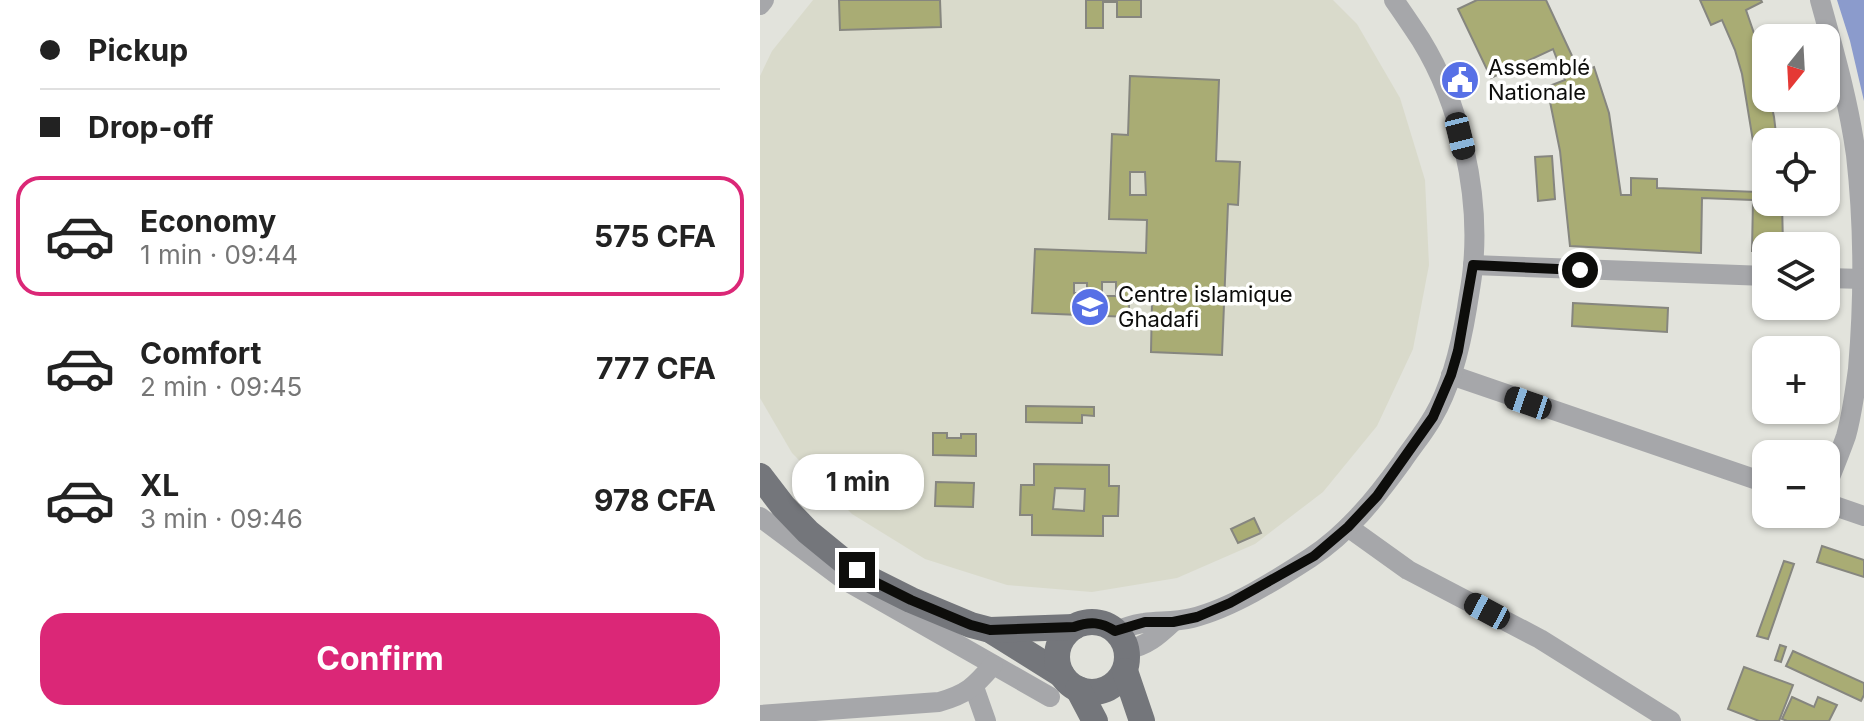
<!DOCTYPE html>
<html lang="en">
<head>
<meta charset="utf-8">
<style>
  body { margin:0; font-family:Inter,sans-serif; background:#f2f2f2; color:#222; height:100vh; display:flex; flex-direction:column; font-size:30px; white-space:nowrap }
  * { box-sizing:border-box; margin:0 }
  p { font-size:26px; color:#767676 }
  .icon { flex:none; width:44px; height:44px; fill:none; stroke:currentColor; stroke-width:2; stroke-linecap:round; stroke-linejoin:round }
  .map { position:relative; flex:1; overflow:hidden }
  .sheet { display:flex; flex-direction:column; background:#fff; width:760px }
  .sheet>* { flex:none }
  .hud { display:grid; align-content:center; height:176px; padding:0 40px; background:#fff }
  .needle { width:52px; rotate:198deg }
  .fabs { position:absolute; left:992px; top:24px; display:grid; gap:16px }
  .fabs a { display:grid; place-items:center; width:88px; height:88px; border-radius:16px; background:#fff; box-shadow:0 2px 6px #0004; font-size:40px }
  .end { position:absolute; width:36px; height:36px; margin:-18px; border:10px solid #0d0d0b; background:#fff; box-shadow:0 0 0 4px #fff }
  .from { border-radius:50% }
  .bubble { position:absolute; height:56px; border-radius:24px; background:#fff; box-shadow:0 2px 6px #0004; font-size:26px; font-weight:700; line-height:56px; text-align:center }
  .car { position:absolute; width:24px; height:48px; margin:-24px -12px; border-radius:10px; box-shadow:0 0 6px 2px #0007; background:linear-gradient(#222 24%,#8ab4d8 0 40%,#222 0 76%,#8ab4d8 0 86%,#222 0) }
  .hud b { display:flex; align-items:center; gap:28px; height:76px; font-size:30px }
  .hud b+b { border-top:2px solid #e0e0e0 }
  .hud i { width:20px; height:20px; background:#222 }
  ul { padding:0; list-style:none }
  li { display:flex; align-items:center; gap:24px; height:120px; margin:0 16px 12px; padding:0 24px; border:4px solid transparent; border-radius:24px }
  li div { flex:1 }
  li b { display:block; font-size:30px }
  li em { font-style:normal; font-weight:700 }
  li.on { border-color:#db2777 }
  li>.icon { width:72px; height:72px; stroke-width:1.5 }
  .cta { display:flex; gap:16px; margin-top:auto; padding:16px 40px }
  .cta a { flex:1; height:92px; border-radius:24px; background:#db2777; color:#fff; font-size:32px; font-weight:700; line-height:92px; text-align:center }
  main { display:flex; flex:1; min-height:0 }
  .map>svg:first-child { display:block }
  .built { fill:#d9dacb }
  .water { fill:#8b9bcc }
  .building { fill:#a9ac74; stroke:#86867f; stroke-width:2; fill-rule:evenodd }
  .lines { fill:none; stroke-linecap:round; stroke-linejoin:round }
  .minor { stroke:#a6a7aa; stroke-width:20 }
  .major { stroke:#74767b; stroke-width:26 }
  .route { stroke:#0d0d0b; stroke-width:10 }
  .labels { text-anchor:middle; stroke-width:7; stroke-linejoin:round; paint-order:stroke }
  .poi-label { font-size:22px; fill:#0d0d0b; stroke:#fffffe; text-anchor:start }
</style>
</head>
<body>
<main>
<section class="sheet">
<div class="hud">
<b><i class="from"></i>Pickup</b>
<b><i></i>Drop-off</b>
</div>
<ul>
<li class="on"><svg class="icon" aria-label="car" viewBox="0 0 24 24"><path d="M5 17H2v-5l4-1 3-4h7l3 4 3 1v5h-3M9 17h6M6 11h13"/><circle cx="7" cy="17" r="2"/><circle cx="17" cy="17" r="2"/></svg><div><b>Economy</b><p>1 min · 09:44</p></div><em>575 CFA</em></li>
<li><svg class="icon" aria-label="car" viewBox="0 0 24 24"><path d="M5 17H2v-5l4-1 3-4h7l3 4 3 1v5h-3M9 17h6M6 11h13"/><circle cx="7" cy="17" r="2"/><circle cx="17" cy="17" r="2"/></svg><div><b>Comfort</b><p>2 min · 09:45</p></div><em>777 CFA</em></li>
<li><svg class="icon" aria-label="car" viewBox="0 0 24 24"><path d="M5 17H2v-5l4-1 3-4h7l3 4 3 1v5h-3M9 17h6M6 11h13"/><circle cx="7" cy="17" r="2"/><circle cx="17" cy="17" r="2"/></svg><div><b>XL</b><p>3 min · 09:46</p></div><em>978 CFA</em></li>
</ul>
<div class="cta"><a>Confirm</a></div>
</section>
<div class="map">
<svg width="1104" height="721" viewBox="0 0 1104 721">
  <rect width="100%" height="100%" fill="#e2e3dc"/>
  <!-- built -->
  <path class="built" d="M 53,0 L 573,0 L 597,24 L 640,98 L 665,180 L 669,265 L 653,349 L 617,426 L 563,492 L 495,544 L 417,578 L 332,592 L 247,585 L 165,559 L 92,514 L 32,453 L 0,398 L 0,76 L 12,51 Z"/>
  <!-- water -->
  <path class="water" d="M 1077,0 L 1104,0 L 1104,101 L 1090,41 Z"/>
  <!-- building -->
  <g class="building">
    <path d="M 79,0 L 180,0 L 181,27 L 80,30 Z"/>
    <path d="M 326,0 L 381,0 L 381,17 L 357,17 L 357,2 L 343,2 L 343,28 L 326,28 Z"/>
    <path d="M 717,0 L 786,0 L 820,73 L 834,67 L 849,113 L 861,195 L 871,195 L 871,178 L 897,179 L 897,188 L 997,192 L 996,165 L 993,141 L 982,74 L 975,50 L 962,20 L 951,25 L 940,0 L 1001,0 L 1002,2 L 986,10 L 997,42 L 1006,80 L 1006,98 L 1010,98 L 1014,117 L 1017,142 L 1006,142 L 1006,202 L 1022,202 L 1023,246 L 1006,246 L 1006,256 L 1004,256 L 1004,250 L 992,251 L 993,200 L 942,198 L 941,253 L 810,246 L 800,151 L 787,87 L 805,80 L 793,49 L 731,78 L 698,9 Z"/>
    <path d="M 370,76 L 459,80 L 456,161 L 480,162 L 478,205 L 468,204 L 462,355 L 391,352 L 392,302 L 369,302 L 369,317 L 272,313 L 275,249 L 386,253 L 387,220 L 349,219 L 352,134 L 368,135 ZM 370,172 L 385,172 L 386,195 L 370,195 ZM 342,282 L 356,282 L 356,296 L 342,296 ZM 314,283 L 327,283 L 327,293 L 314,293 Z"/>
    <path d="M 792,156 L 795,199 L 778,201 L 775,157 Z"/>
    <path d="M 813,303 L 908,308 L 907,332 L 812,326 Z"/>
    <path d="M 266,406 L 334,407 L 334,416 L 322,415 L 322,423 L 266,422 Z"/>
    <path d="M 173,433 L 187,433 L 187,438 L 201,438 L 201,434 L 216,434 L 216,456 L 173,455 Z"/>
    <path d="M 274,464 L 349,465 L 349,486 L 359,486 L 358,516 L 343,516 L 343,536 L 272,535 L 272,515 L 260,515 L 261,485 L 274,485 ZM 295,488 L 325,489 L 324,511 L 293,509 Z"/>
    <path d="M 176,482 L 214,483 L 213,507 L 175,506 Z"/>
    <path d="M 494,518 L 501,533 L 478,543 L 471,529 Z"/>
    <path d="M 1062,546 L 1104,560 L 1104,577 L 1057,562 Z"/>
    <path d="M 1024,561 L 1034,564 L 1008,639 L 997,636 Z"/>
    <path d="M 1020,645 L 1026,647 L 1021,662 L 1015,660 Z"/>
    <path d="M 1033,651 L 1104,683 L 1104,695 L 1101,701 L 1026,666 Z"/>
    <path d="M 984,667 L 1033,685 L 1019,721 L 999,721 L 968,709 Z"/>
    <path d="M 1032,697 L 1054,707 L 1058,697 L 1077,705 L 1069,721 L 1027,721 L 1022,719 Z"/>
  </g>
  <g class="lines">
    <!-- minor -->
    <g class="minor">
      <path d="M 1060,0 C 1074,51 1089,103 1096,155 C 1104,226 1104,299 1098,369 C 1095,391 1092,415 1086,436 C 1080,453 1073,470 1066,487"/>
      <path d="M 0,5 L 4,0"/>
      <path d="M 713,265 L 1006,276"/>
      <path d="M 1066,278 L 1104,279"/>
      <path d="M 691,375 L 1006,483"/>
      <path d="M 1066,503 L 1104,516"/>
      <path d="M 0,517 L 83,579 L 290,697"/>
      <path d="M 588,527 L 648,570 L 780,639 L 911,721"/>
      <path d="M 355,631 C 365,628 374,624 384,623 C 400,621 416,622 432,618 C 472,608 516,580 550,558 C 588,533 616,498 642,462 C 652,447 664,433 673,417 C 692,385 701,345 707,308 C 709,294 712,280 713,266 C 720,193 700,103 661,40 C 652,26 643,13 634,0"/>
      <path d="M 366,650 C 387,646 398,636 413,622"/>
      <path d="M 214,687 L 226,721"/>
      <path d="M 0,715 L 179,702 C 207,694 214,687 233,665"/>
    </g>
    <!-- major -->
    <g class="major">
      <path d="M 0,476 L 23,506 L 48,532 L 81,559 L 113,581 L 151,600 L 211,625 L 230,630 L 302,675"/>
      <circle cx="332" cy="657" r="35"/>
      <path d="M 230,630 L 314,627"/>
      <path d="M 365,671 L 382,721"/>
      <path d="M 318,689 L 335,721"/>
    </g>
  </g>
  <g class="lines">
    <!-- route -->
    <path class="route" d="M 97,570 L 113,581 L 151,600 L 211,625 L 230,630 L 314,627 C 330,621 341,622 355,631 L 385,622 L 413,622 L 437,617 L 470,603 L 554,556 L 588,527 L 617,496 L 673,417 L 691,375 L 698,351 L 713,265 L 820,270"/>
  </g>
  <!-- icons -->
  <defs>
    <symbol id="civic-disc" viewBox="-11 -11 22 22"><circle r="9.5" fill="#5770e6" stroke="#fffffe"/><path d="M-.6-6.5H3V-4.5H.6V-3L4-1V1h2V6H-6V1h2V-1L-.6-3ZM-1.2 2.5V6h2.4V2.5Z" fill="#fff"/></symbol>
    <symbol id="university-disc" viewBox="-11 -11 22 22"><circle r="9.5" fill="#5770e6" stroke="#fffffe"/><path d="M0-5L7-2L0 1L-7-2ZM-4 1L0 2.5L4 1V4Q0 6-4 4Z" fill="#fff"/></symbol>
  </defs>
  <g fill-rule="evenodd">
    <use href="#civic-disc" x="678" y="58" width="44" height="44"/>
    <use href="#university-disc" x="308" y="285" width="44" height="44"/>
  </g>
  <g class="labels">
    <!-- poi labels -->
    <g class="poi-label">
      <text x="728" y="75">Assemblé<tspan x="728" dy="25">Nationale</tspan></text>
      <text x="358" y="302">Centre islamique<tspan x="358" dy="25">Ghadafi</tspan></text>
    </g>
  </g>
</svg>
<div class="fabs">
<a><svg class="needle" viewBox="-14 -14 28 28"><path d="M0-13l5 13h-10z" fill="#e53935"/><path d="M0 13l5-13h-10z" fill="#767676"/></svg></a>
<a><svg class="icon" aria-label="locate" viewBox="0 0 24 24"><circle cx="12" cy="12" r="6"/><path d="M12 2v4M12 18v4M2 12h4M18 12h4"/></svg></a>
<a><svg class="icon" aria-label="layers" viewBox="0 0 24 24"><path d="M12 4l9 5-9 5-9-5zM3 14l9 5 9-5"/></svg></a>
<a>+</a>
<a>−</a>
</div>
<i class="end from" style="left:820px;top:270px"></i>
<i class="end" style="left:97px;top:570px"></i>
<div class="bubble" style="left:32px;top:454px;width:132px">1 min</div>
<i class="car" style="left:700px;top:136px;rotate:166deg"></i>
<i class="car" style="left:768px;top:403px;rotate:289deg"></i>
<i class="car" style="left:727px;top:611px;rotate:298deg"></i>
</div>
</main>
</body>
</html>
